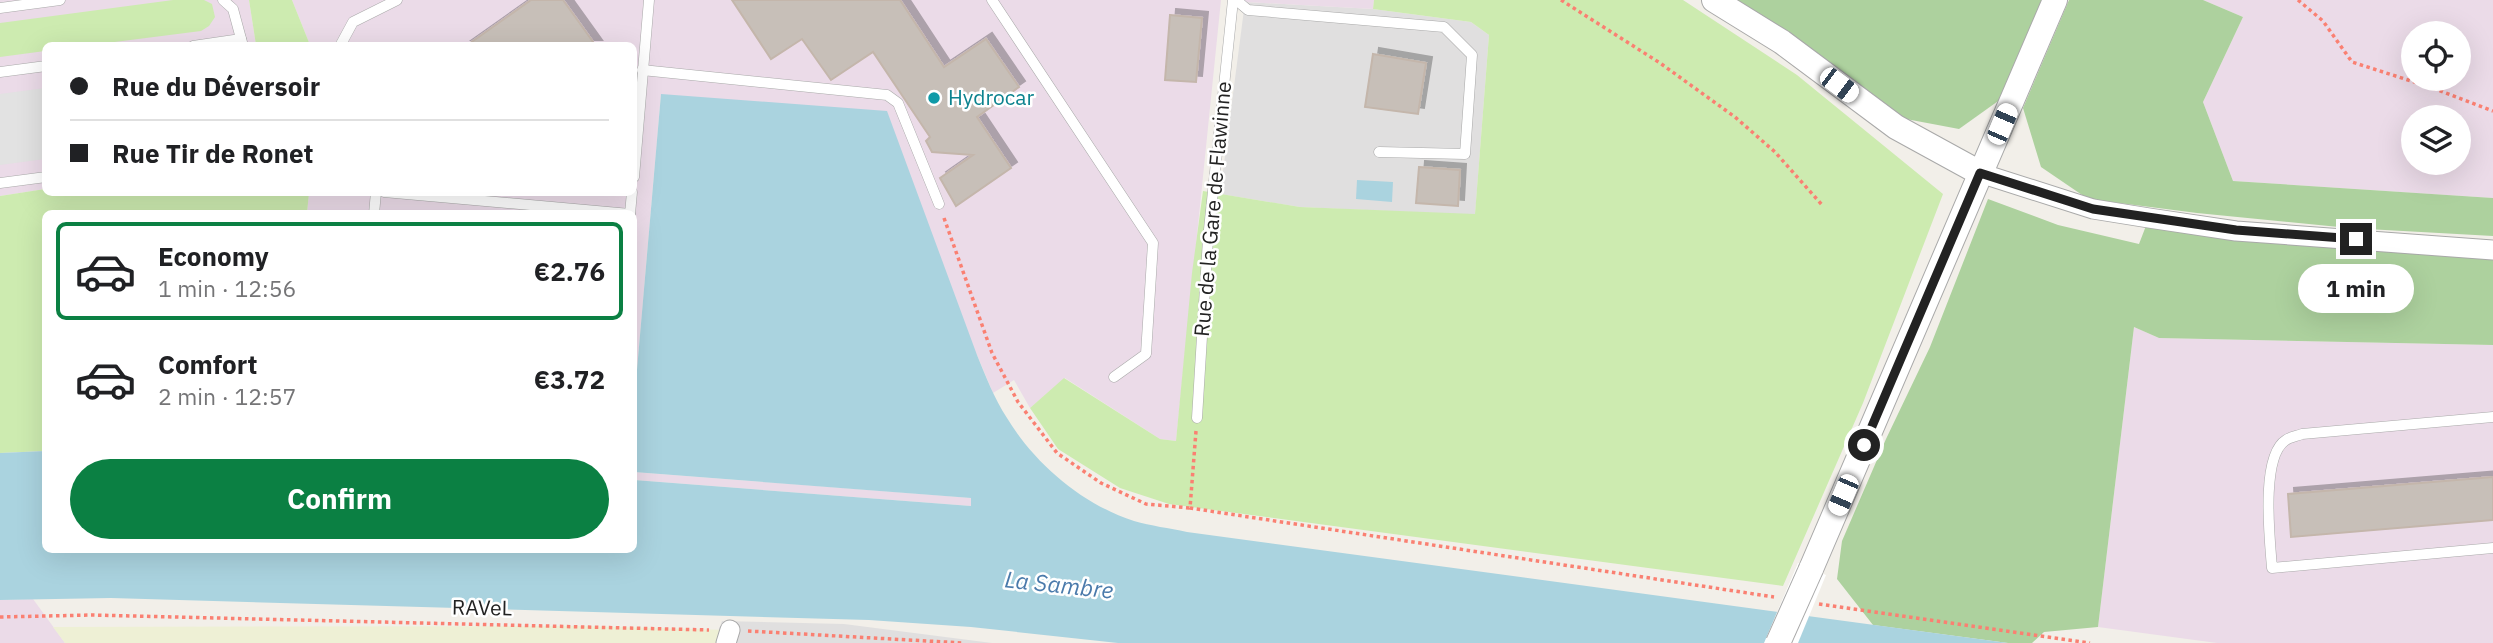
<!DOCTYPE html>
<html lang="en">
<head>
<meta charset="utf-8">
<style>
  body { margin:0; font-family:"IBM Plex Sans",sans-serif; background:#f2f2f2; color:#202124; height:100vh; display:flex; flex-direction:column; font-size:26px; white-space:nowrap }
  * { box-sizing:border-box; margin:0 }
  p { font-size:23px; color:#757577 }
  .icon { flex:none; width:38px; height:38px; fill:none; stroke:currentColor; stroke-width:2; stroke-linecap:round; stroke-linejoin:round }
  .map { position:relative; flex:1; overflow:hidden }
  .details { position:absolute; left:42px; top:210px; width:595px; height:343px; display:flex; flex-direction:column; background:#fff; border-radius:10px; box-shadow:0 7px 28px #0002 }
  .details>* { flex:none }
  .banner { position:absolute; left:42px; top:42px; width:595px; height:154px; border-radius:10px; box-shadow:0 7px 28px #0002; display:grid; align-content:center; height:154px; padding:0 28px; background:#fff }
  .tools { position:absolute; left:2401px; top:21px; display:grid; gap:14px }
  .tools a { display:grid; place-items:center; width:70px; height:70px; border-radius:50%; background:#fff; box-shadow:0 7px 28px #0002; font-size:35px }
  .end { position:absolute; width:32px; height:32px; margin:-16px; border:9px solid #222; background:#fff; box-shadow:0 0 0 4px #fff }
  .from { border-radius:50% }
  .bubble { position:absolute; height:49px; border-radius:24px; background:#fff; box-shadow:0 7px 28px #0002; font-size:23px; font-weight:800; line-height:49px; text-align:center }
  .car { position:absolute; width:21px; height:42px; margin:-21px -10px; border-radius:9px; box-shadow:0 0 5px 2px #0007; background:linear-gradient(#fff 24%,#345 0 40%,#fff 0 76%,#345 0 86%,#fff 0) }
  .banner b { display:flex; align-items:center; gap:24px; height:66px; font-size:26px }
  .banner b+b { border-top:2px solid #e0e0e0 }
  .banner i { width:18px; height:18px; background:#202124 }
  ul { padding:12px 0 0; list-style:none }
  li { display:flex; align-items:center; gap:21px; height:98px; margin:0 14px 10px; padding:0 14px; border:4px solid transparent; border-radius:10px }
  li div { flex:1 }
  li b { display:block; font-size:26px }
  li em { font-style:normal; font-weight:800 }
  li.current { border-color:#0b8043 }
  li>.icon { width:63px; height:63px; stroke-width:1.5 }
  .cta { display:flex; gap:14px; margin-top:auto; padding:14px 28px }
  .cta a { flex:1; height:80px; border-radius:42px; background:#0b8043; color:#fff; font-size:28px; font-weight:800; line-height:80px; text-align:center }
  .map>svg:first-child { display:block }
  .residential { fill:#e0dfdf }
  .industrial { fill:#ebdbe8; fill-rule:evenodd }
  .farmland { fill:#eef0d5 }
  .grass { fill:#cdebb0 }
  .forest { fill:#add19e }
  .parking { fill:#e2e2e2 }
  .water { fill:#aad3df }
  .pier { fill:#fff }
  .building { fill:#c7bfb8; stroke:#c4b6ab; stroke-width:2; filter:url(#shadow) }
  .lines { fill:none; stroke-linecap:round; stroke-linejoin:round }
  .service-casing { stroke:#a9a9a9; stroke-width:11 }
  .minor-casing { stroke:#a9a9a9; stroke-width:21 }
  .tertiary-casing { stroke:#a9a9a9; stroke-width:26 }
  .path { stroke:#fa8072; stroke-width:3.5; stroke-dasharray:3.5 3.5; stroke-linecap:butt }
  .service { stroke:#fff; stroke-width:10 }
  .minor { stroke:#fff; stroke-width:19 }
  .tertiary { stroke:#fff; stroke-width:24 }
  .tertiary-bridge-casing { stroke:#a9a9a9; stroke-width:26; stroke-linecap:butt }
  .tertiary-bridge { stroke:#fff; stroke-width:24 }
  .route { stroke:#222; stroke-width:9 }
  .culture-dot { fill:#0f9aa8; stroke:#fff; stroke-width:2.5 }
  .labels { text-anchor:middle; stroke-width:5; stroke-linejoin:round; paint-order:stroke }
  .culture-label { font-size:21px; fill:#0d838f; stroke:#fff; text-anchor:start }
  .street-label { font-size:21px; fill:#222; stroke:#fff }
  .water-label { font-size:23px; font-style:italic; fill:#4a7aab; stroke:#fff }
</style>
</head>
<body>
<div class="map">
<svg width="2493" height="643" viewBox="0 0 2493 643">
  <defs>
    <filter id="shadow"><feDropShadow dx="6" dy="-6" stdDeviation="0" flood-color="#0004"/></filter>
  </defs>
  <rect width="100%" height="100%" fill="#f2efe9"/>
  <!-- residential -->
  <g class="residential">
    <path d="M 1245,2 L 1373,9 L 1471,22 L 1489,35 L 1475,215 L 1300,207 L 1220,194 Z"/>
    <path d="M 722,621 L 844,624 L 992,643 L 714,643 Z"/>
  </g>
  <!-- industrial -->
  <g class="industrial">
    <path d="M 0,0 L 249,0 L 256,45 L 46,46 L 45,189 L 0,196 Z"/>
    <path d="M 292,0 L 1221,0 L 1176,441 L 1160,439 L 1065,378 L 1030,408 L 1014,380 L 993,393 L 977,355 L 661,94 L 634,404 L 634,214 L 307,213 L 309,193 L 634,192 L 634,46 L 310,45 Z"/>
    <path d="M 1245,0 L 1374,0 L 1373,9 L 1245,2 Z"/>
    <path d="M 2203,0 L 2493,0 L 2493,198 L 2233,181 L 2203,102 L 2243,17 ZM 2413,33 L 2459,33 L 2459,79 L 2413,79 ZM 2413,117 L 2459,117 L 2459,163 L 2413,163 Z"/>
    <path d="M 2134,327 L 2159,338 L 2493,345 L 2493,643 L 2217,643 L 2098,627 Z"/>
    <path d="M 634,472 L 972,498 L 971,506 L 634,480 Z"/>
    <path d="M 33,599 L 65,643 L 0,643 L 0,600 Z"/>
  </g>
  <!-- farmland -->
  <path class="farmland" d="M 579,626 L 730,630 L 725,643 L 65,643 L 53,627 Z"/>
  <!-- grass -->
  <g class="grass">
    <path d="M 173,0 L 204,0 L 212,4 L 215,17 L 209,26 L 201,31 L 91,45 L 46,46 L 45,51 L 0,57 L 0,23 Z"/>
    <path d="M 249,0 L 292,0 L 310,45 L 256,45 Z"/>
    <path d="M 1374,0 L 1683,0 L 1797,75 L 1943,194 L 1863,403 L 1783,586 L 1169,504 L 1120,488 L 1058,449 L 1030,408 L 1064,378 L 1160,439 L 1176,441 L 1192,273 L 1203,191 L 1300,207 L 1475,214 L 1489,35 L 1471,22 L 1373,9 Z"/>
    <path d="M 45,189 L 46,192 L 309,193 L 307,213 L 46,214 L 45,451 L 0,453 L 0,196 Z"/>
  </g>
  <!-- forest -->
  <g class="forest">
    <path d="M 1734,0 L 2043,0 L 2001,99 L 1959,129 L 1906,119 Z"/>
    <path d="M 2069,0 L 2203,0 L 2243,17 L 2203,102 L 2233,181 L 2493,198 L 2493,236 L 2349,228 L 2197,213 L 2088,199 L 2041,167 L 2023,108 Z"/>
    <path d="M 1988,199 L 2058,225 L 2139,244 L 2149,218 L 2493,250 L 2493,345 L 2159,338 L 2134,327 L 2098,627 L 2044,632 L 2032,643 L 2008,643 L 1873,625 L 1837,579 L 1842,541 L 1886,439 L 1930,347 Z"/>
  </g>
  <!-- parking -->
  <path class="parking" d="M 45,88 L 45,159 L 0,165 L 0,94 Z"/>
  <!-- water -->
  <g class="water">
    <path d="M 661,94 L 887,111 L 977,355 C 986,377 994,398 1007,418 C 1035,464 1082,504 1134,521 C 1151,526 1169,528 1187,532 L 2008,643 L 1118,643 L 971,627 L 869,620 L 111,598 L 0,600 L 0,453 L 45,451 L 46,550 L 634,550 L 634,480 L 971,506 L 971,498 L 634,472 L 634,404 Z"/>
    <path d="M 1357,180 L 1393,182 L 1392,202 L 1356,199 Z"/>
  </g>
  <!-- pier -->
  <path class="pier" d="M 1798,563 L 1826,575 L 1798,643 L 1764,643 Z"/>
  <!-- building -->
  <g class="building">
    <path d="M 531,0 L 563,0 L 596,46 L 466,46 Z"/>
    <path d="M 732,0 L 900,0 L 944,67 L 986,39 L 1019,87 L 977,117 L 1011,168 L 956,206 L 940,178 L 973,155 L 932,152 L 926,141 L 930,137 L 873,52 L 831,80 L 802,39 L 771,59 Z"/>
    <path d="M 1170,15 L 1202,18 L 1196,82 L 1165,80 Z"/>
    <path d="M 1373,54 L 1426,63 L 1418,114 L 1365,107 Z"/>
    <path d="M 1419,167 L 1460,170 L 1458,206 L 1416,203 Z"/>
    <path d="M 2493,477 L 2493,520 L 2291,537 L 2288,494 Z"/>
  </g>
  <g class="lines">
    <defs>
      <g id="service">
        <path d="M 223,0 L 233,9 L 243,46"/>
        <path d="M 992,0 L 1153,243 L 1146,354 L 1114,377"/>
        <path d="M 1236,0 L 1248,10 L 1444,27 L 1472,55 L 1465,154 L 1379,152"/>
        <path d="M 0,8 L 60,0"/>
        <path d="M 193,46 L 241,39"/>
        <path d="M 340,46 L 353,22 L 397,0"/>
        <path d="M 642,70 L 887,95 L 898,103 L 939,204"/>
        <path d="M 0,72 L 46,66"/>
        <path d="M 634,177 L 649,0"/>
        <path d="M 0,183 L 46,177"/>
        <path d="M 384,192 L 630,214"/>
        <path d="M 374,214 L 376,192"/>
        <path d="M 630,214 L 632,192"/>
        <path d="M 2493,417 L 2302,434 C 2297,436 2290,437 2286,440 C 2260,456 2270,541 2272,568 L 2493,548"/>
        <path d="M 1197,418 L 1208,239 L 1233,0"/>
      </g>
      <g id="minor">
        <path d="M 1980,173 L 2093,209 L 2149,218 L 2236,231 L 2493,250"/>
        <path d="M 726,643 L 730,630"/>
      </g>
      <g id="tertiary">
        <path d="M 1714,0 L 1782,42 L 1896,127 L 1980,173"/>
        <path d="M 1811,569 L 2055,0"/>
      </g>
    </defs>
    <!-- service casing -->
    <use href="#service" class="service-casing"/>
    <!-- minor casing -->
    <use href="#minor" class="minor-casing"/>
    <!-- tertiary casing -->
    <use href="#tertiary" class="tertiary-casing"/>
    <!-- path -->
    <g class="path">
      <path d="M 1561,0 L 1660,63 L 1735,117 L 1775,152 L 1823,206"/>
      <path d="M 2298,0 L 2323,21 L 2352,62 L 2433,88 L 2493,111"/>
      <path d="M 944,218 L 992,353 L 1018,402 L 1057,453 L 1101,483 L 1146,504 L 1190,508"/>
      <path d="M 1196,431 L 1190,508 L 1774,597"/>
      <path d="M 1819,604 L 2090,643"/>
      <path d="M 0,617 L 92,615 L 709,630"/>
      <path d="M 748,631 L 963,643"/>
    </g>
    <!-- service -->
    <use href="#service" class="service"/>
    <!-- minor -->
    <use href="#minor" class="minor"/>
    <!-- tertiary -->
    <use href="#tertiary" class="tertiary"/>
    <defs>
      <path id="tertiary-bridge" d="M 1778,643 L 1811,569"/>
    </defs>
    <!-- tertiary-bridge casing -->
    <use href="#tertiary-bridge" class="tertiary-bridge-casing"/>
    <!-- tertiary-bridge -->
    <use href="#tertiary-bridge" class="tertiary-bridge"/>
  </g>
  <g class="lines">
    <!-- route -->
    <path class="route" d="M 1864,445 L 1980,173 L 2093,209 L 2236,230 L 2356,239"/>
  </g>
  <!-- markers -->
  <circle class="culture-dot" cx="934" cy="98" r="7"/>
  <g class="labels">
    <!-- culture labels -->
    <g class="culture-label">
      <text x="948" y="105">Hydrocar</text>
    </g>
    <!-- street labels -->
    <g class="street-label">
      <text transform="translate(1213 209) rotate(-85)" y="7">Rue de la Gare de Flawinne</text>
      <text transform="translate(482 608) rotate(1)" y="7">RAVeL</text>
    </g>
    <!-- water labels -->
    <g class="water-label">
      <text transform="translate(1059 585) rotate(6)" y="8">La Sambre</text>
    </g>
  </g>
</svg>
<div class="tools">
<a><svg class="icon" aria-label="locate" viewBox="0 0 24 24"><circle cx="12" cy="12" r="6"/><path d="M12 2v4M12 18v4M2 12h4M18 12h4"/></svg></a>
<a><svg class="icon" aria-label="layers" viewBox="0 0 24 24"><path d="M12 4l9 5-9 5-9-5zM3 14l9 5 9-5"/></svg></a>
</div>
<i class="end from" style="left:1864px;top:445px"></i>
<i class="end" style="left:2356px;top:239px"></i>
<div class="bubble" style="left:2298px;top:264px;width:116px">1 min</div>
<i class="car" style="left:1839px;top:85px;rotate:127deg"></i>
<i class="car" style="left:2002px;top:124px;rotate:23deg"></i>
<i class="car" style="left:1843px;top:495px;rotate:203deg"></i>
<div class="banner">
<b><i class="from"></i>Rue du Déversoir</b>
<b><i></i>Rue Tir de Ronet</b>
</div>
<section class="details">
<ul>
<li class="current"><svg class="icon" aria-label="car" viewBox="0 0 24 24"><path d="M5 17H2v-5l4-1 3-4h7l3 4 3 1v5h-3M9 17h6M6 11h13"/><circle cx="7" cy="17" r="2"/><circle cx="17" cy="17" r="2"/></svg><div><b>Economy</b><p>1 min · 12:56</p></div><em>€2.76</em></li>
<li><svg class="icon" aria-label="car" viewBox="0 0 24 24"><path d="M5 17H2v-5l4-1 3-4h7l3 4 3 1v5h-3M9 17h6M6 11h13"/><circle cx="7" cy="17" r="2"/><circle cx="17" cy="17" r="2"/></svg><div><b>Comfort</b><p>2 min · 12:57</p></div><em>€3.72</em></li>
</ul>
<div class="cta"><a>Confirm</a></div>
</section>
</div>
</body>
</html>
